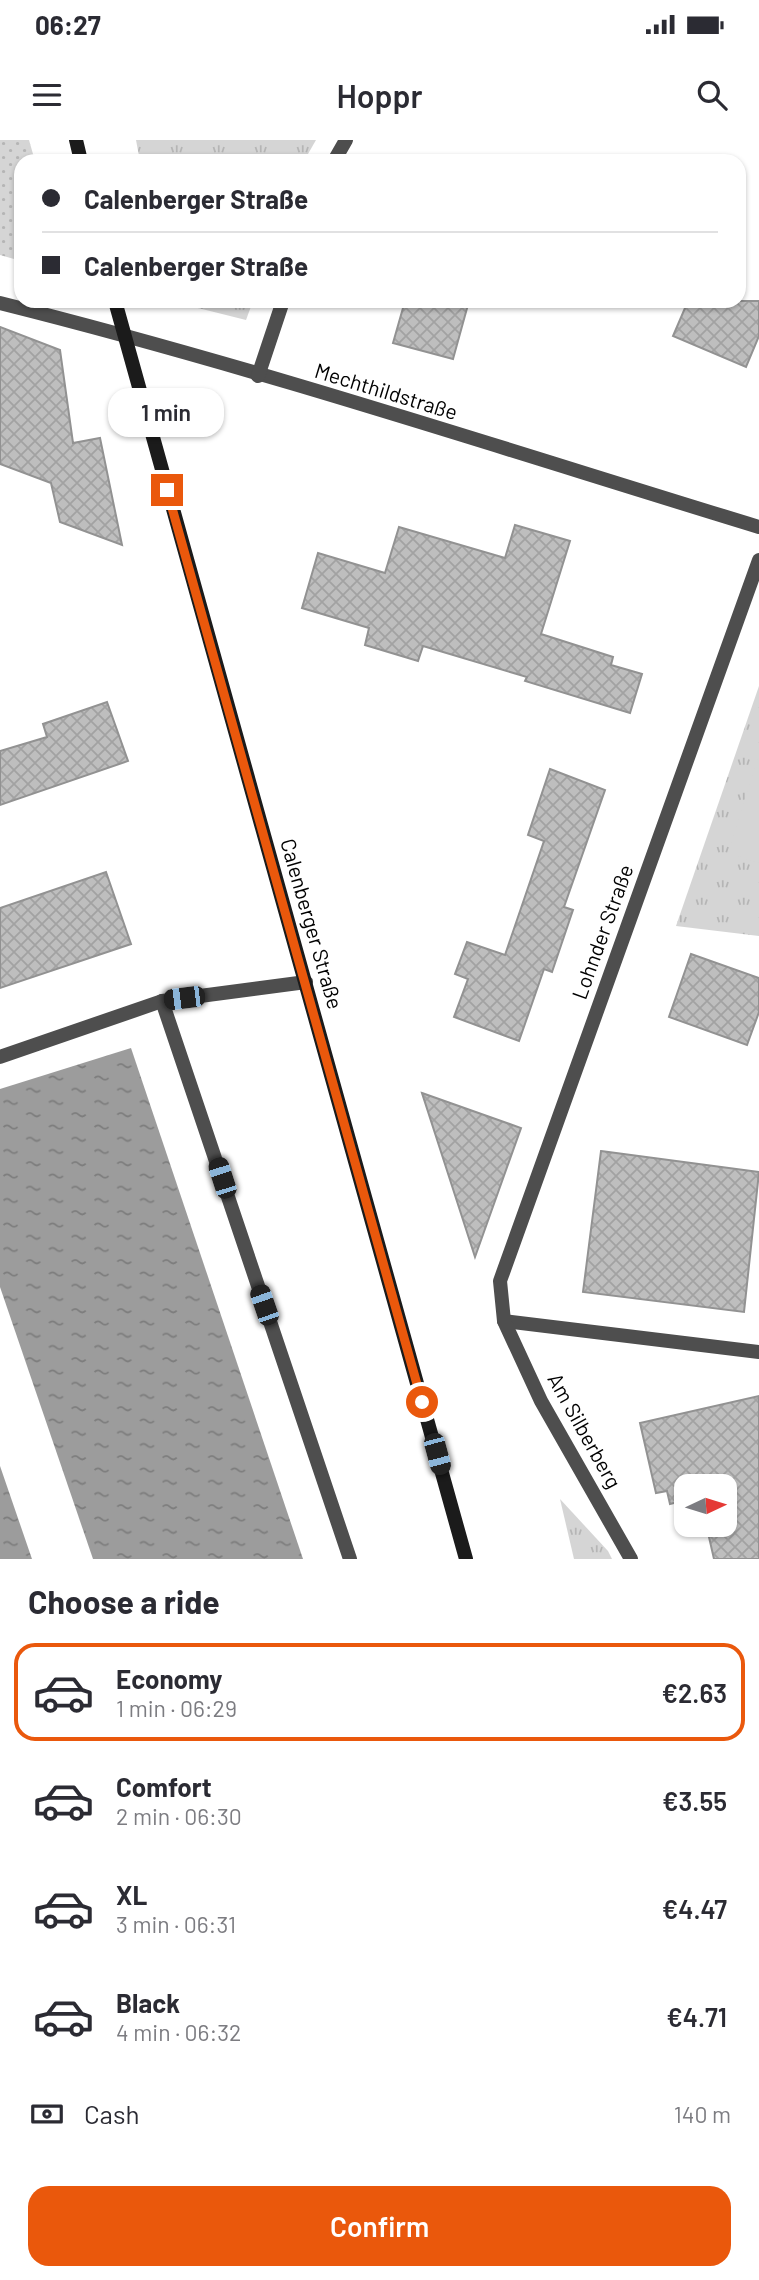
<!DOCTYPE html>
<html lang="en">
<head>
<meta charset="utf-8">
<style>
  body { margin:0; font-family:Barlow,sans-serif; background:#f2f2f3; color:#2b2b33; height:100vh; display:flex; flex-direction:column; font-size:26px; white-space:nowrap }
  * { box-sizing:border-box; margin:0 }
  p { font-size:23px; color:#7c7c81 }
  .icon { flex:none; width:38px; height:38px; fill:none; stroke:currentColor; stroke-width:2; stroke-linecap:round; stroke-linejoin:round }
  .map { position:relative; height:1419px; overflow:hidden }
  .drawer { display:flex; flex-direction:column; background:#fff; flex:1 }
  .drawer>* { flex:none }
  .hud { position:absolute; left:14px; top:14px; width:732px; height:154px; border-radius:21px; box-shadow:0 2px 5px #0004; display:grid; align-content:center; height:154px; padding:0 28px; background:#fff }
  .needle { width:46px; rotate:86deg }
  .buttons { position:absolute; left:674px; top:1334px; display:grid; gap:14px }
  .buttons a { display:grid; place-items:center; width:63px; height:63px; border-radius:14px; background:#fff; box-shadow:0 2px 5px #0004; font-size:35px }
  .end { position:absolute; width:32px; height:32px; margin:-16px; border:9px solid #ea580c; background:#fff; box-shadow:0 0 0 4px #fff }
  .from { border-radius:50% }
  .bubble { position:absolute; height:49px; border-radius:21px; background:#fff; box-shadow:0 2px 5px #0004; font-size:23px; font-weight:600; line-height:49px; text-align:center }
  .car { position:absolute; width:21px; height:42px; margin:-21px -10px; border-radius:9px; box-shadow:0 0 5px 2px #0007; background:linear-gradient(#222 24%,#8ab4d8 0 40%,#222 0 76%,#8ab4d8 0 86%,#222 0) }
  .hud b { display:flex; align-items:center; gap:24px; height:66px; font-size:26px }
  .hud b+b { border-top:2px solid #e1e1e2 }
  .hud i { width:18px; height:18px; background:#2b2b33 }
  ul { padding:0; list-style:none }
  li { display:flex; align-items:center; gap:21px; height:98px; margin:0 14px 10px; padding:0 14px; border:4px solid transparent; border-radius:21px }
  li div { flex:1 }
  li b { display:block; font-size:26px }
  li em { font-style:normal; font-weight:600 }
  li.selected { border-color:#ea580c }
  li>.icon { width:63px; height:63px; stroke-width:1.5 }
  h2 { padding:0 28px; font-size:32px; line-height:84px }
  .pay { display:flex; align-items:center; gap:18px; height:77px; padding:0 28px; font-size:26px }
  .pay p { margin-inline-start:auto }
  .button { display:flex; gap:14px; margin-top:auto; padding:14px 28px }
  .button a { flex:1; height:80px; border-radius:21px; background:#ea580c; color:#fff; font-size:28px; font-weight:600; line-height:80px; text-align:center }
  .status { display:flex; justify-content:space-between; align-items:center; height:49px; padding:0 35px; background:#fff; direction:ltr }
  .status svg { height:19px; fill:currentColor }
  header { display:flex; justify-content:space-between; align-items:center; height:91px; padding:0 28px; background:#fff; font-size:32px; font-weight:600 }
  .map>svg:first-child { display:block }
  .grass { fill:url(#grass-dots) }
  .park { fill:url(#park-tufts) }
  .pitch { fill:#d5d5d5 }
  .water { fill:url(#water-ripples) }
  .building { fill:url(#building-cross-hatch); stroke:#929292; stroke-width:2 }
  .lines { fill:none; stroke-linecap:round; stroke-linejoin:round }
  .lane { stroke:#4e4e4e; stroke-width:14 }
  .street { stroke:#4e4e4e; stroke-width:14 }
  .secondary { stroke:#1b1b1b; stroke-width:14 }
  .route { stroke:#ea580c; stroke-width:9 }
  .labels { text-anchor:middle; stroke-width:5; stroke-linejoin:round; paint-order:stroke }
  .street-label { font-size:21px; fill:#000; stroke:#fff }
</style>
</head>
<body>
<div class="status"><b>06:27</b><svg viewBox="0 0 49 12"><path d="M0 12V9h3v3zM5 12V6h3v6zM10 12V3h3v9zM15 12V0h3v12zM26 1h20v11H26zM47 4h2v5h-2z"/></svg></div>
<header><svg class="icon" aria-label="menu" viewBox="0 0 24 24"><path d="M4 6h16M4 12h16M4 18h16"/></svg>Hoppr<svg class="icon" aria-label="search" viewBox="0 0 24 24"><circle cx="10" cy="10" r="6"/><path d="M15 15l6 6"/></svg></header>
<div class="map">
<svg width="759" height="1419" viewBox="0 0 759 1419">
  <defs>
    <pattern id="grass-dots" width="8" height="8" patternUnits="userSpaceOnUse" patternTransform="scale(1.75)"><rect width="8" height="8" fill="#d5d5d5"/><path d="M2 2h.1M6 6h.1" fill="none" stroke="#b5b5b5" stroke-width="1.8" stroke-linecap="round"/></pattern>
    <pattern id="park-tufts" width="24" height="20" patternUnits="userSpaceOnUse" patternTransform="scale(1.75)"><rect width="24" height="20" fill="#d5d5d5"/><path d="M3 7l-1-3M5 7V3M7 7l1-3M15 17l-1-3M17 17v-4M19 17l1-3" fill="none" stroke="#b5b5b5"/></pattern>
    <pattern id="water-ripples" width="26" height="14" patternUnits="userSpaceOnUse" patternTransform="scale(1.75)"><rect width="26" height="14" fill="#9c9c9c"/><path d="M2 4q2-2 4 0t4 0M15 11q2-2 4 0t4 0" fill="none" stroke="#7d7d7d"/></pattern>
    <pattern id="building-cross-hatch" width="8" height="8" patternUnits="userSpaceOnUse" patternTransform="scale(1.75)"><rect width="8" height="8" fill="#bebebe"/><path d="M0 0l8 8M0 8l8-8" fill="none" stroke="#a2a2a2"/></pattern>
  </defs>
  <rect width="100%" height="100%" fill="#fff"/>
  <!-- grass -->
  <path class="grass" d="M 0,0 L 29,0 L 35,21 L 21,21 L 21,121 L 0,115 Z"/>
  <!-- park -->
  <g class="park">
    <path d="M 136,0 L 316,0 L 304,21 L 140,21 Z"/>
    <path d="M 170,161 L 253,161 L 246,180 Z"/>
    <path d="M 759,546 L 759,796 L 676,786 Z"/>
    <path d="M 560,1359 L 608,1411 L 612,1419 L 574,1419 Z"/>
  </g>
  <!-- pitch -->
  <path class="pitch" d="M 759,614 L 759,723 L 728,713 Z"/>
  <!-- water -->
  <g class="water">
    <path d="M 131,908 L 303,1419 L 93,1419 L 0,1147 L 0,949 Z"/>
    <path d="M 0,1326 L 32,1419 L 0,1419 Z"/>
  </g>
  <!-- building -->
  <g class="building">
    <path d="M 405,161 L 469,161 L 453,219 L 393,203 Z"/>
    <path d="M 688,161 L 759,161 L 759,196 L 746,227 L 673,196 Z"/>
    <path d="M 0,187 L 60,210 L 73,303 L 100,298 L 122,405 L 60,382 L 51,343 L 0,324 Z"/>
    <path d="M 515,385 L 570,401 L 541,494 L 613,517 L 611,525 L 642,534 L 630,573 L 525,541 L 527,537 L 423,506 L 418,521 L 365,505 L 369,488 L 302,468 L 318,413 L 385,433 L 399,387 L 505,418 Z"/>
    <path d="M 107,562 L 128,621 L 0,665 L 0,611 L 47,597 L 43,584 Z"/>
    <path d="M 550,629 L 605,650 L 564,767 L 573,770 L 552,832 L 544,829 L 519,901 L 454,877 L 468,839 L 455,834 L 467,802 L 505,815 L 544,701 L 528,695 Z"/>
    <path d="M 106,732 L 131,804 L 0,848 L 0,768 Z"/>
    <path d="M 691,814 L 759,838 L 759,872 L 747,905 L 669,877 Z"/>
    <path d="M 422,953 L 521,988 L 475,1117 Z"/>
    <path d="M 601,1011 L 759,1032 L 744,1172 L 583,1152 Z"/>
    <path d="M 759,1256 L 759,1419 L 714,1419 L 706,1384 L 724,1384 L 724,1346 L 686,1346 L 686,1360 L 670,1364 L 667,1351 L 656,1353 L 640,1283 Z"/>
  </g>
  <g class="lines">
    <!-- lane -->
    <g class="lane">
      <path d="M 162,861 L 350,1419"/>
      <path d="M 0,917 L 162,861 L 306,842"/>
      <path d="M 504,1181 L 759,1212"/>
    </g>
    <!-- street -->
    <g class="street">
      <path d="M 334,21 L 346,0"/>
      <path d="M 0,163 C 256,227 507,310 759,387"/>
      <path d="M 258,236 L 283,161"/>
      <path d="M 631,1419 L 541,1261 L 504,1181 L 500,1141 L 759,420"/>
    </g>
    <!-- secondary -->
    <g class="secondary">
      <path d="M 76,0 L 81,21"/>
      <path d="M 115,161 L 466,1419"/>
    </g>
  </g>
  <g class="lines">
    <!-- route -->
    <path class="route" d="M 167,350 L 422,1262"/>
  </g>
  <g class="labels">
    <!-- street labels -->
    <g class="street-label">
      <text transform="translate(386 252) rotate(17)" y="7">Mechthildstraße</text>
      <text transform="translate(311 784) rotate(74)" y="7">Calenberger Straße</text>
      <text transform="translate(603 792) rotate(-70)" y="7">Lohnder Straße</text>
      <text transform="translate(584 1291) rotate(61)" y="7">Am Silberberg</text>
    </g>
  </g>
</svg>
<div class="buttons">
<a><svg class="needle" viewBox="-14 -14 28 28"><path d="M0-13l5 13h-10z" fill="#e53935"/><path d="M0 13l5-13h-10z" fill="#7c7c81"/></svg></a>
</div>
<i class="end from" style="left:422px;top:1262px"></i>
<i class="end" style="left:167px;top:350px"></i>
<div class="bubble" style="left:108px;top:248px;width:116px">1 min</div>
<i class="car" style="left:184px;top:858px;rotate:263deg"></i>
<i class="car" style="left:222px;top:1038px;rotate:342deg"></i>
<i class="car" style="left:264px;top:1165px;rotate:341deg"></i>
<i class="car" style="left:437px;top:1314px;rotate:165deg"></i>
<div class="hud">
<b><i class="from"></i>Calenberger Straße</b>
<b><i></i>Calenberger Straße</b>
</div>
</div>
<section class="drawer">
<h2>Choose a ride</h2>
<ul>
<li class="selected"><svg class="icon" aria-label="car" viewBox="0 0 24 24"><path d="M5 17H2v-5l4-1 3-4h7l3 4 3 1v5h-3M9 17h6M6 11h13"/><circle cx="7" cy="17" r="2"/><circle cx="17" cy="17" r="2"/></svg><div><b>Economy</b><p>1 min · 06:29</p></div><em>€2.63</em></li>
<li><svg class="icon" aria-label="car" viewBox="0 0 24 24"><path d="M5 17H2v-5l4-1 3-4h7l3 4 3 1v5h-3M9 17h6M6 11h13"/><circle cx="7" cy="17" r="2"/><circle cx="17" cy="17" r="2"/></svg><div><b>Comfort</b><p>2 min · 06:30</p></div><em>€3.55</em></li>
<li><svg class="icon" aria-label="car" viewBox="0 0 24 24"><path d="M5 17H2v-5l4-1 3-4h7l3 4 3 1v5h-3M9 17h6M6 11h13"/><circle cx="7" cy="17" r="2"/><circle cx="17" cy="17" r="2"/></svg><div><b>XL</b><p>3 min · 06:31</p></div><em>€4.47</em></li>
<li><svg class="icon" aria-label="car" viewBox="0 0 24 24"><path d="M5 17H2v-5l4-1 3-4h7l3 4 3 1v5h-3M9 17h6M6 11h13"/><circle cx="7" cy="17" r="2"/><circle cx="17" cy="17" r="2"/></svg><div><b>Black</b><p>4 min · 06:32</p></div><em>€4.71</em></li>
</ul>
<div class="pay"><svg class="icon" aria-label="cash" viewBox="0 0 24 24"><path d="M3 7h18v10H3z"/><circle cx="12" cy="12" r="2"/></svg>Cash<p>140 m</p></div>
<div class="button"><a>Confirm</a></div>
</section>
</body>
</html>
